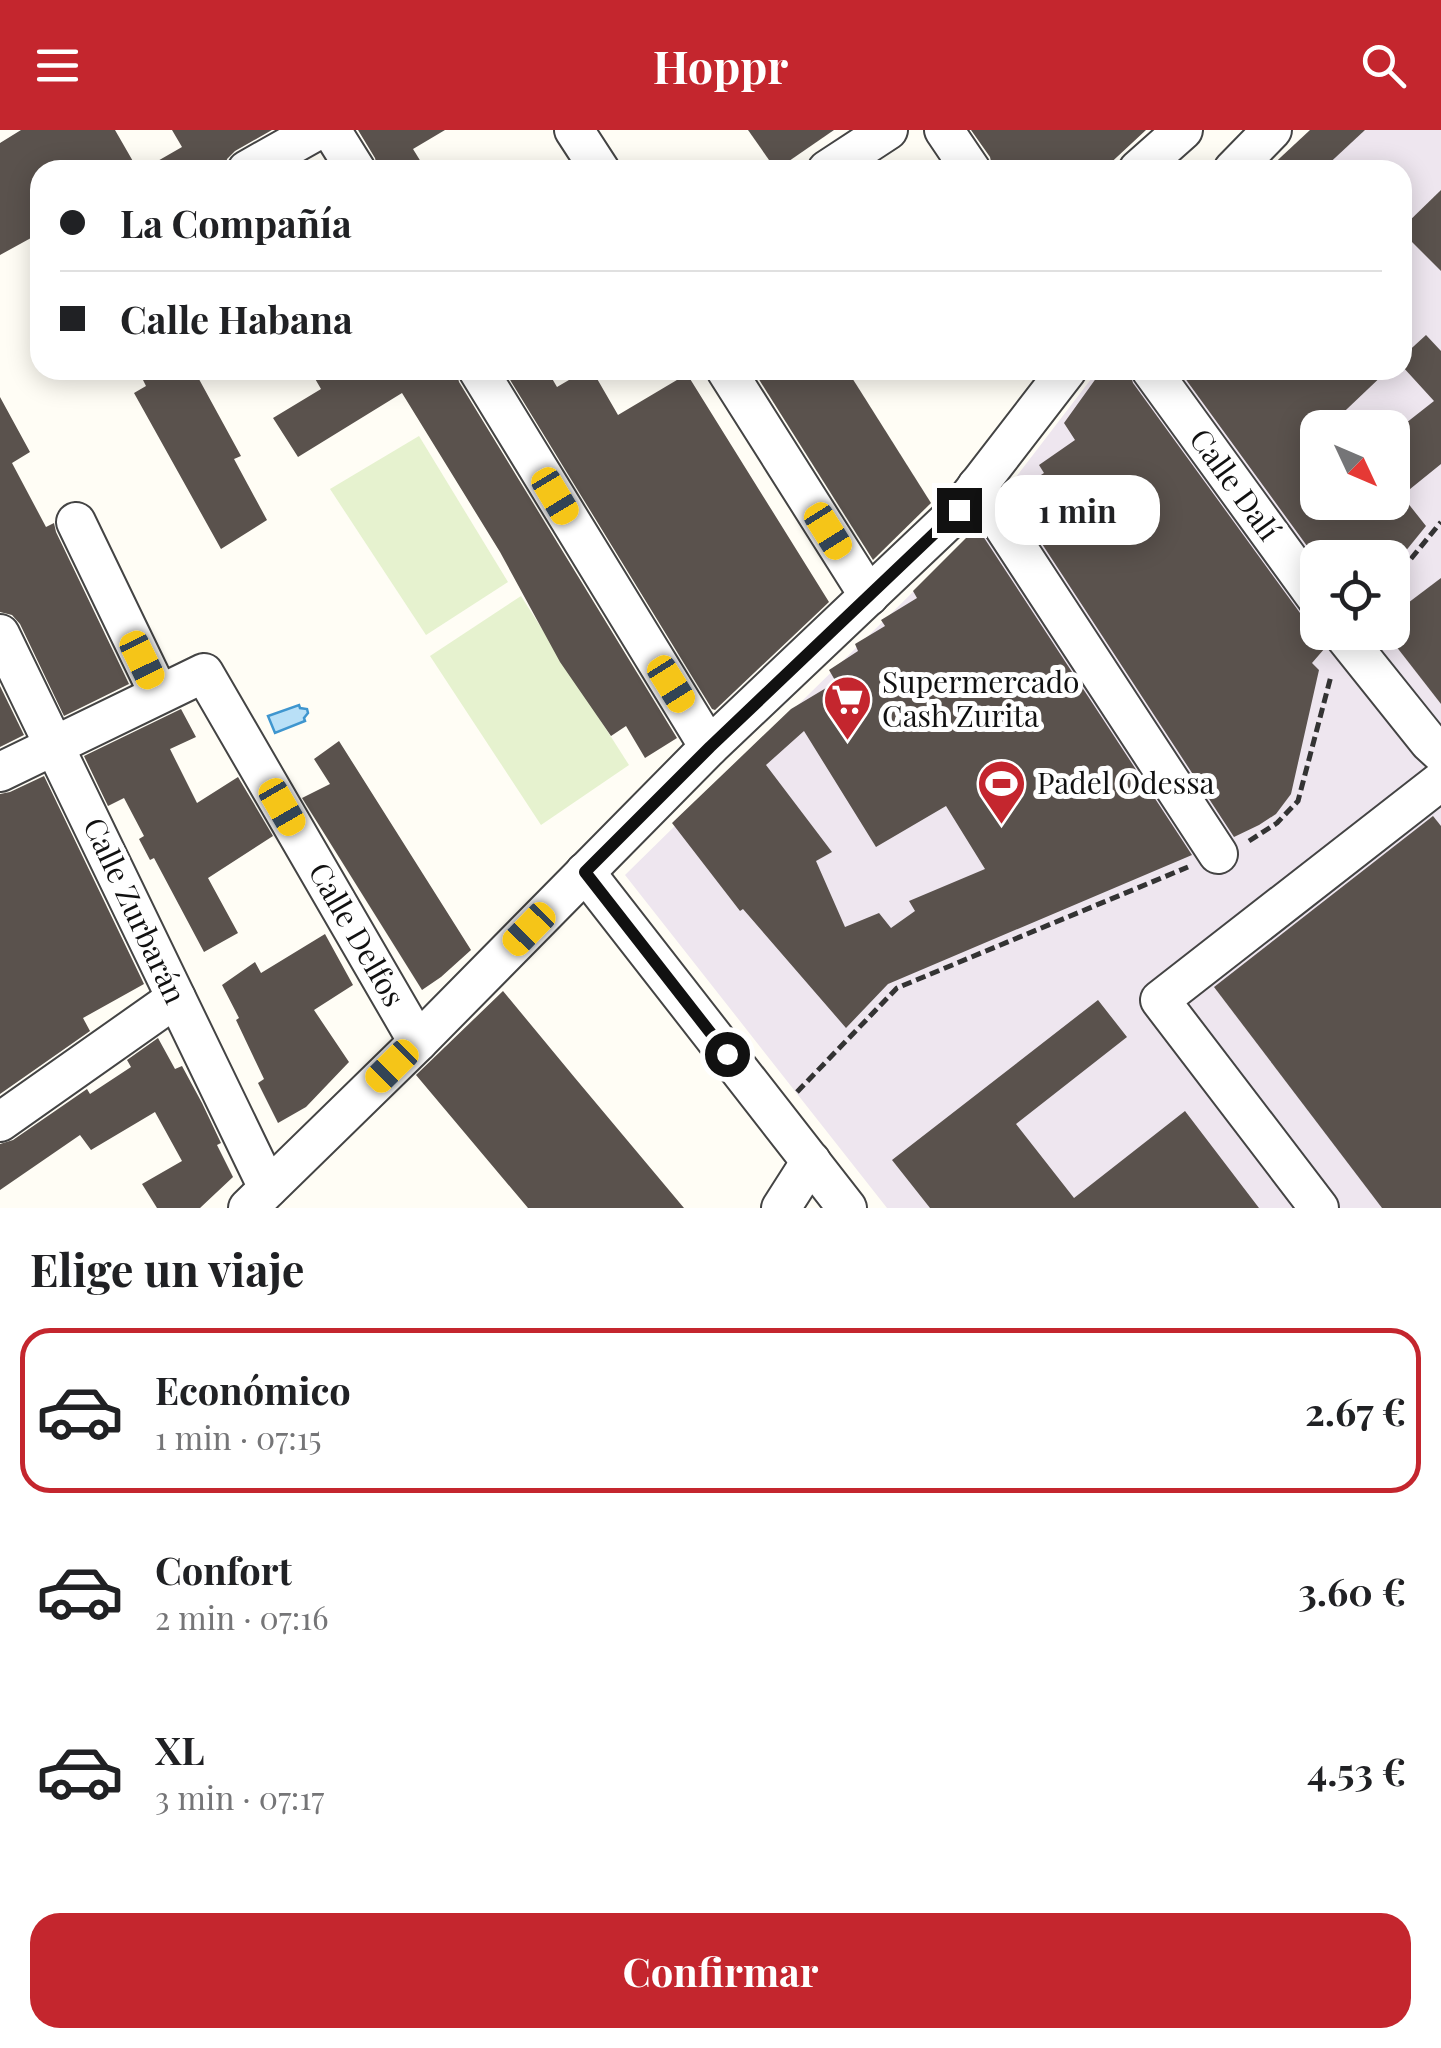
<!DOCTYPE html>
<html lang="es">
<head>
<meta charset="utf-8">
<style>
  body { margin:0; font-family:"Playfair Display",serif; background:#f6f6f6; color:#202124; height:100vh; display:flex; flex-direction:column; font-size:38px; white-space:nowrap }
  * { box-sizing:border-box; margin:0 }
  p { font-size:32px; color:#757577 }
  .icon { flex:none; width:55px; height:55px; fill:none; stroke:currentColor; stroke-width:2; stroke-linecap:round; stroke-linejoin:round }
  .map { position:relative; height:1078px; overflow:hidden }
  .drawer { display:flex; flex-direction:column; background:#fff; flex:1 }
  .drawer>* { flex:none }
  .guide { position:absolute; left:30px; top:30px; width:1382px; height:220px; border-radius:30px; box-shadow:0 5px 25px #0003; display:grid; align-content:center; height:220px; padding:0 30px; background:#fff }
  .needle { width:65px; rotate:134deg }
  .buttons { position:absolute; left:1300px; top:280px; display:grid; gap:20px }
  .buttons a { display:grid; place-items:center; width:110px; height:110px; border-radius:20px; background:#fff; box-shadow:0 5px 25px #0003; font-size:50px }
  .end { position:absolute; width:45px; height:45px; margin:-22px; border:12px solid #111; background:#fff; box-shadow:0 0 0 5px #fff }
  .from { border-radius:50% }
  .bubble { position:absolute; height:70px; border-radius:30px; background:#fff; box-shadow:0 5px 25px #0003; font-size:32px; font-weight:700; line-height:70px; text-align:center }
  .car { position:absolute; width:30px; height:60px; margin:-30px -15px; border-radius:12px; box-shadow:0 0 8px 2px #0007; background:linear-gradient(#f5c518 24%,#345 0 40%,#f5c518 0 76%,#345 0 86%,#f5c518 0) }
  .guide b { display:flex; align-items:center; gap:35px; height:95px; font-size:38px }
  .guide b+b { border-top:2px solid #e0e0e0 }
  .guide i { width:25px; height:25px; background:#202124 }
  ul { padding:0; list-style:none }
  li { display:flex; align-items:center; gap:30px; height:165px; margin:0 20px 15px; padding:0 10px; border:5px solid transparent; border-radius:30px }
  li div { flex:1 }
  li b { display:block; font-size:38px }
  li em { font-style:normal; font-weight:700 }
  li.selected { border-color:#c4262e }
  li>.icon { width:90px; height:90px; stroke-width:1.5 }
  h2 { padding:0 30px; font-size:45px; line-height:120px }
  .primary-button { display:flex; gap:20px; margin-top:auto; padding:20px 30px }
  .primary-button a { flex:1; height:115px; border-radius:30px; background:#c4262e; color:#fff; font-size:40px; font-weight:700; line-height:115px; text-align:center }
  header { display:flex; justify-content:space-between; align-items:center; height:130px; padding:0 30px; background:#c4262e; color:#fff; font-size:45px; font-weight:700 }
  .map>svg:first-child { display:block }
  .industrial { fill:#eee6ef; fill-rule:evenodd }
  .pitch { fill:#e6f2cf }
  .water { fill:#b9e0f7; stroke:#3f96cf; stroke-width:2.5 }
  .building { fill:#5a524d; fill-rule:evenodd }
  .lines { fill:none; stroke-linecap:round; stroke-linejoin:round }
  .minor-casing { stroke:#444; stroke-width:42 }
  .path { stroke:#333; stroke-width:5; stroke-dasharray:10 5; stroke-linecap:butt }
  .minor { stroke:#fff; stroke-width:38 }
  .route { stroke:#111; stroke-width:12 }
  .labels { text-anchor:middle; stroke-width:10; stroke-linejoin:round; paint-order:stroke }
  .street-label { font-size:30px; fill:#111; stroke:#fff }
  .poi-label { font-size:30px; fill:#111; stroke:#fff; text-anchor:start }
</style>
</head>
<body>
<header><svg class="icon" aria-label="menu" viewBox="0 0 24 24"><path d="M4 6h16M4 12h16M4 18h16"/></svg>Hoppr<svg class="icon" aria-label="search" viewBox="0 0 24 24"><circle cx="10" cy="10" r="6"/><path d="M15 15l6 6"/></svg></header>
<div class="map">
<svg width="1441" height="1078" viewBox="0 0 1441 1078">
  <rect width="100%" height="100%" fill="#fffdf5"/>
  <!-- industrial -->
  <path class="industrial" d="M 1312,0 L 1441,0 L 1441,1078 L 887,1078 L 625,745 L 973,403 L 1098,240 L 1402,240 L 1402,40 L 1270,40 ZM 1318,298 L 1392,298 L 1392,372 L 1318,372 ZM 1318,428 L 1392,428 L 1392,502 L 1318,502 Z"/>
  <!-- pitch -->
  <g class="pitch">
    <path d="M 419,306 L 508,452 L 426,505 L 330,359 Z"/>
    <path d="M 521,466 L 629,635 L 541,695 L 430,526 Z"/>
  </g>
  <!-- water -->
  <path class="water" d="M 299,575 L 300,578 L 307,579 L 308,583 L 304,588 L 305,591 L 275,603 L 268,586 Z"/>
  <!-- building -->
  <g class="building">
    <path d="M 21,0 L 115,0 L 138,40 L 40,40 L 40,103 L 0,125 L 0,13 Z"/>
    <path d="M 172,0 L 272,0 L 235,21 L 227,29 L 225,40 L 142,40 L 182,17 Z"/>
    <path d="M 358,0 L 445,0 L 413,19 L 426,40 L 378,40 L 375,28 Z"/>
    <path d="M 748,0 L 834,0 L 776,40 Z"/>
    <path d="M 971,0 L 1146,0 L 1103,40 L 993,40 L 990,27 Z"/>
    <path d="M 1310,0 L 1365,0 L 1322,40 L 1267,40 Z"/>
    <path d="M 1441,60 L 1441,141 L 1402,102 L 1402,98 Z"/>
    <path d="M 1426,205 L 1441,221 L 1441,334 L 1394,372 L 1407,372 L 1426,396 L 1400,428 L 1328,428 L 1318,414 L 1318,431 L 1179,240 L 1388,240 L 1327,298 L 1318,298 L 1318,372 L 1392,372 L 1392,304 L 1434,271 L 1402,236 L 1402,227 Z"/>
    <path d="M 138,240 L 194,240 L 241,326 L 234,329 L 267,390 L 221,419 L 134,263 L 146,256 Z"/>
    <path d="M 310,240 L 456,240 L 459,252 L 677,608 L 645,628 L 626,596 L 611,606 L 560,532 L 500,422 L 402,263 L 298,327 L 273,288 L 321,259 Z"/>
    <path d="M 504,240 L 547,240 L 557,257 L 586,240 L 592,240 L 618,285 L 687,244 L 829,472 L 715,580 L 712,579 Z"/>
    <path d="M 753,240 L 847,240 L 861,262 L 931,373 L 873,430 Z"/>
    <path d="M 1102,240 L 1129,240 L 1133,253 L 1300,483 L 1308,490 L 1318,492 L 1318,502 L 1325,518 L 1312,533 L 1319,540 L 1291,664 L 1276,684 L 1259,695 L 1234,707 L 1010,365 L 1044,343 L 1039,335 L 1075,310 L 1064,293 Z"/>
    <path d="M 0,267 L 30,322 L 12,333 L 46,397 L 54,393 L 56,402 L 129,554 L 64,586 L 20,494 L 12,485 L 0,482 Z"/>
    <path d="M 977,397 L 1192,725 L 888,854 L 846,898 L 743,779 L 740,781 L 672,693 L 791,579 L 836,552 L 829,540 L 858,521 L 855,514 L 885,496 L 881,490 L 917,468 L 913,461 ZM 804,601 L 876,717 L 946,676 L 985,739 L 909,771 L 915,781 L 891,798 L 879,783 L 845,797 L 816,731 L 832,722 L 766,635 Z"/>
    <path d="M 1441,448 L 1441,574 L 1392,511 L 1392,485 Z"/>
    <path d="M 0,556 L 24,605 L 0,617 Z"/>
    <path d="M 181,579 L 196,607 L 170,619 L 197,673 L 238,647 L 273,706 L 208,748 L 238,803 L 204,822 L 154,728 L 150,730 L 139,709 L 144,706 L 124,668 L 108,676 L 84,626 Z"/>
    <path d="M 339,611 L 471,820 L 441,847 L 422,860 L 302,668 L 330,654 L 314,629 Z"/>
    <path d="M 44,646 L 144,854 L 83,888 L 90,901 L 0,964 L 0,664 L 10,662 Z"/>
    <path d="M 1433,686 L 1441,696 L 1441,1078 L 1382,1078 L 1214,857 Z"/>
    <path d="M 325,804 L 353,855 L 314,880 L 349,932 L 306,977 L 278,993 L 258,953 L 264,949 L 236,890 L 239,888 L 222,855 L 255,832 L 261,843 Z"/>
    <path d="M 503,861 L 575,948 L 684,1078 L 528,1078 L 416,945 Z"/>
    <path d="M 1098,870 L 1127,907 L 1016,994 L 1074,1068 L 1185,981 L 1259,1078 L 930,1078 L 892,1030 Z"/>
    <path d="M 158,908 L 175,939 L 182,936 L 202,973 L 221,1013 L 217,1015 L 233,1047 L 200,1078 L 157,1078 L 142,1054 L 182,1031 L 155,982 L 91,1020 L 80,1005 L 0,1060 L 0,1014 L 13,1010 L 87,959 L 90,964 L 131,937 L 127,930 Z"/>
  </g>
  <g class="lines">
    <defs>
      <g id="minor">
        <path d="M 331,0 L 356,40"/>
        <path d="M 574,0 L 600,40"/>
        <path d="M 944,0 L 971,40"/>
        <path d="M 247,40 L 318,0"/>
        <path d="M 827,40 L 888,0"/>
        <path d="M 1138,40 L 1183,0"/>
        <path d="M 1233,40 L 1272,0"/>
        <path d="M 478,240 L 709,617"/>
        <path d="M 726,240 L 869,466"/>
        <path d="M 1151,240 L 1318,470"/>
        <path d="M 977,356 L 1218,724"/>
        <path d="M 76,392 L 159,564"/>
        <path d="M 1341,502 L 1429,612 L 1441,623"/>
        <path d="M 0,504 L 268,1058"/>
        <path d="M 0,642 L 204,543 L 418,912"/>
        <path d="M 585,742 L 847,1078"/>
        <path d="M 0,992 L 176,868"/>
        <path d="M 248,1078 L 418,912 L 709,617 L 959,380 L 1067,240"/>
        <path d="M 781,1078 L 811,1031"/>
        <path d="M 1319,1078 L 1160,870 L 1441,651"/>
      </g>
    </defs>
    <!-- minor casing -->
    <use href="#minor" class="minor-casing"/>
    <!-- path -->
    <g class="path">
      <path d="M 1392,452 L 1441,392"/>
      <path d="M 1249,711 L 1277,693 L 1298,671 L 1331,546"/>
      <path d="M 797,962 L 897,858 L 1188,737"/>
    </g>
    <!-- minor -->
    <use href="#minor" class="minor"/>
  </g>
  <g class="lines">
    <!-- route -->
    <path class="route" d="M 727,924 L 585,742 L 710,617 L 959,380"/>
  </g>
  <!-- icons -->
  <defs>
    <symbol id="supermarket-pin" viewBox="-11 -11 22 30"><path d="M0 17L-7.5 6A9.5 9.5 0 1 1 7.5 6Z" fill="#c4262e" stroke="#fff"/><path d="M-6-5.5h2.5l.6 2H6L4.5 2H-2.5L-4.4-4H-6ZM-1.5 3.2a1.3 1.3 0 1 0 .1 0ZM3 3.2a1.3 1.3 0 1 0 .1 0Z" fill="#fff"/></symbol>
    <symbol id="stadium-pin" viewBox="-11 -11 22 30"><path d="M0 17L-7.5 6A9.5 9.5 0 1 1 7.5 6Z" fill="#c4262e" stroke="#fff"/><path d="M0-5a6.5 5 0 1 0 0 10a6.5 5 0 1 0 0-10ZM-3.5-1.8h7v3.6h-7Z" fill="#fff"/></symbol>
  </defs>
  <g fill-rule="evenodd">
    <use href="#supermarket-pin" x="820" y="542" width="55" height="75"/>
    <use href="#stadium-pin" x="974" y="626" width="55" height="75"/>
  </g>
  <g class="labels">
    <!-- street labels -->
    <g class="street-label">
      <text transform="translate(1234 355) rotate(54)" y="10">Calle Dalí</text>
      <text transform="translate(134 781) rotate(65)" y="10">Calle Zurbarán</text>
      <text transform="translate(356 805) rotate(60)" y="10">Calle Delfos</text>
    </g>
    <!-- poi labels -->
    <g class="poi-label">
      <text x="882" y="563">Supermercado<tspan x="882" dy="34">Cash Zurita</tspan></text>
      <text x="1037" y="664">Padel Odessa</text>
    </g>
  </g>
</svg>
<div class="buttons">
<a><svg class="needle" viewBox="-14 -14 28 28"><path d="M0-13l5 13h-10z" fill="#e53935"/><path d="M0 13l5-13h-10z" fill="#757577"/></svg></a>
<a><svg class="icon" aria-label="locate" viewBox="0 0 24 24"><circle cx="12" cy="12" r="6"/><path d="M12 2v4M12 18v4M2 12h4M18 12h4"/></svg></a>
</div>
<i class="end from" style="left:727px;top:924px"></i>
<i class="end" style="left:959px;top:380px"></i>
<div class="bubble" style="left:995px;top:345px;width:165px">1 min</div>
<i class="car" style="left:555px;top:366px;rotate:149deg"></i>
<i class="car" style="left:828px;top:401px;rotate:148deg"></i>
<i class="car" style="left:142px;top:530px;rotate:154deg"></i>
<i class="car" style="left:671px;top:554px;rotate:148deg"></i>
<i class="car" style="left:282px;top:677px;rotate:150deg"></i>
<i class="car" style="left:529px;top:799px;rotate:224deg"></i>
<i class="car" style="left:392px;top:936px;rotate:225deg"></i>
<div class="guide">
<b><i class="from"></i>La Compañía</b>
<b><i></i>Calle Habana</b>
</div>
</div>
<section class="drawer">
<h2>Elige un viaje</h2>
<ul>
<li class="selected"><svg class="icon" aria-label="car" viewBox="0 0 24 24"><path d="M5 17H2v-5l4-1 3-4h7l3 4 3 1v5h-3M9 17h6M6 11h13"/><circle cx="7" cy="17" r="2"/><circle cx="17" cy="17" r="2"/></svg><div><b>Económico</b><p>1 min · 07:15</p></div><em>2.67 €</em></li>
<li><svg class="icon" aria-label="car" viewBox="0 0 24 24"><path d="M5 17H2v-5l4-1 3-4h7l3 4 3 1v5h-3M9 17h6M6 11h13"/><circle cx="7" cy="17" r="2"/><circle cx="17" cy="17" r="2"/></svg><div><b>Confort</b><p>2 min · 07:16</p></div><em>3.60 €</em></li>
<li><svg class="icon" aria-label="car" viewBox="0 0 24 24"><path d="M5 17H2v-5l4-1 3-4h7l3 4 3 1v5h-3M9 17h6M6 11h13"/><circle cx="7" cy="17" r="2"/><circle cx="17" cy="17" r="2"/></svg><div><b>XL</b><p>3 min · 07:17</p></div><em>4.53 €</em></li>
</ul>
<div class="primary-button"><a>Confirmar</a></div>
</section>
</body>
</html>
